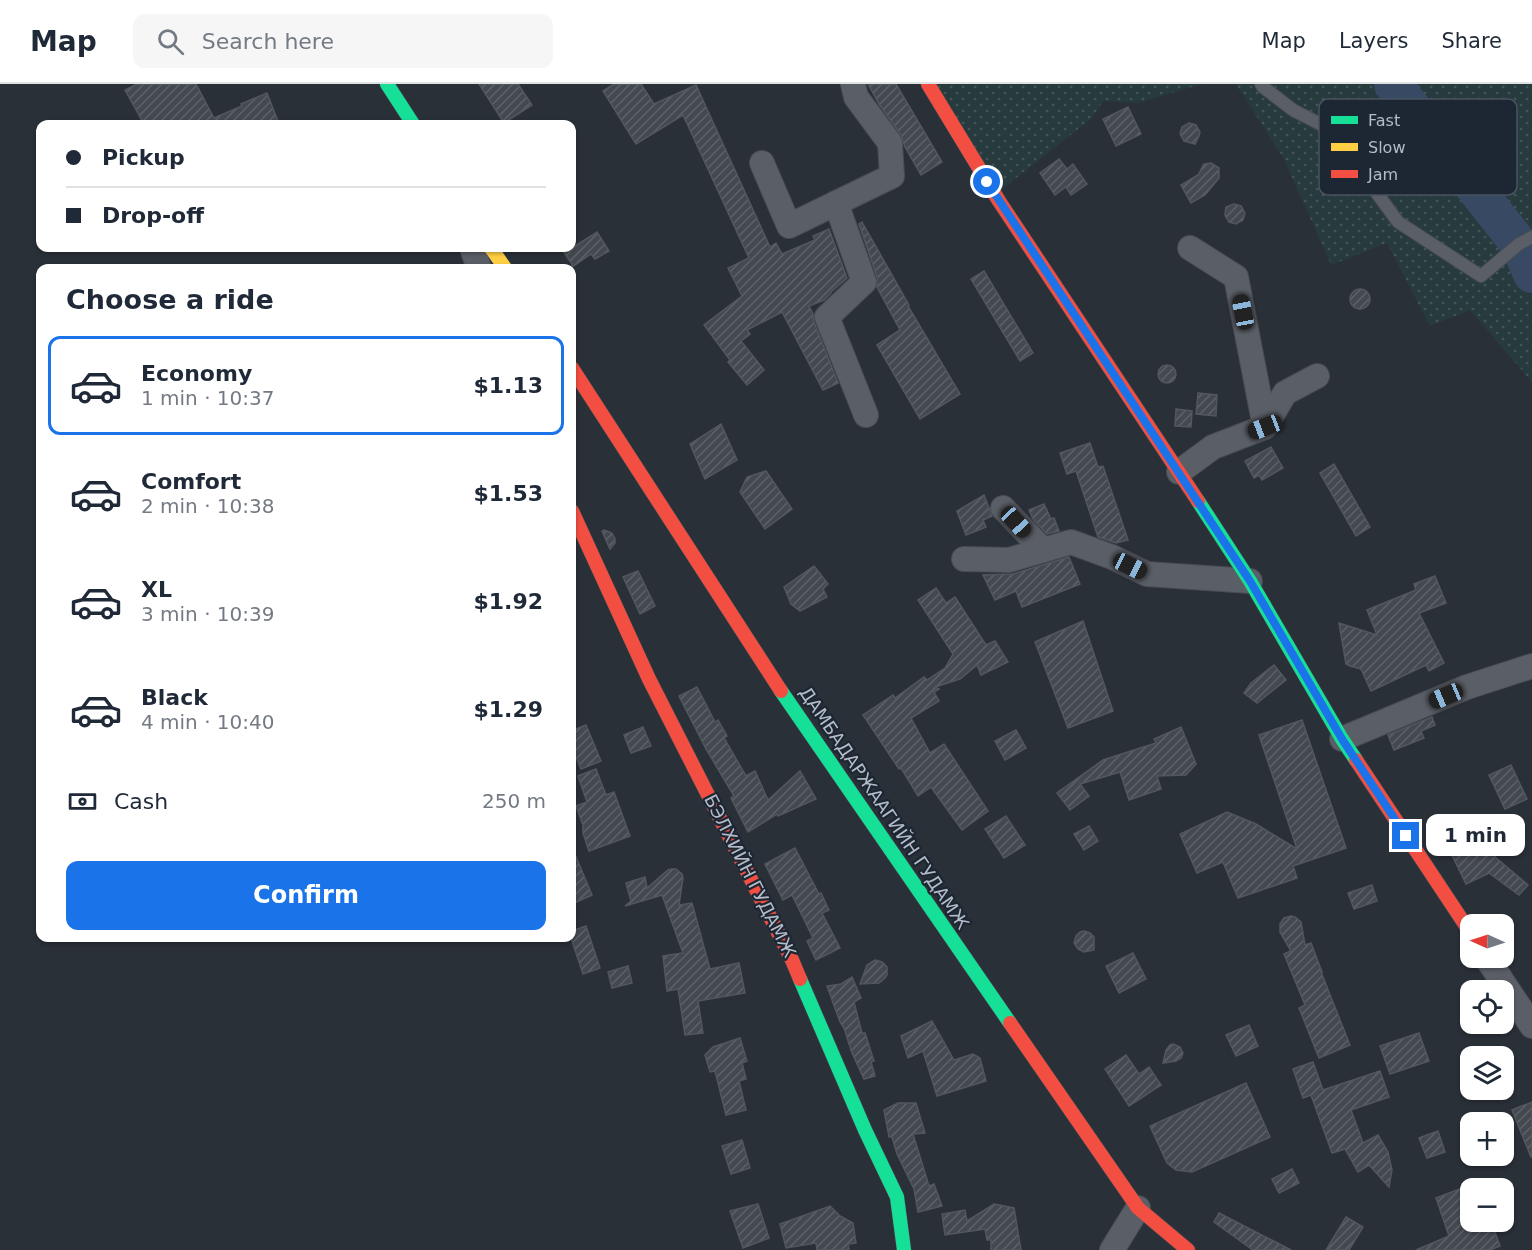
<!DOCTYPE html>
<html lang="en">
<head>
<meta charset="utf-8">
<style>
  body { margin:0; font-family:"DejaVu Sans",sans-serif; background:#f6f6f7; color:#1f2937; height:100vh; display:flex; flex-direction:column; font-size:22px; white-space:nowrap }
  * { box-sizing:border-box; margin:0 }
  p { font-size:20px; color:#747a83 }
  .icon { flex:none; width:33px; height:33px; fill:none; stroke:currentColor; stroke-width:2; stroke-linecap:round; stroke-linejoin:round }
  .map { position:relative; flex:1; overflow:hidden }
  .panel { position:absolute; left:36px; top:180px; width:540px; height:678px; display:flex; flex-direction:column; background:#fff; border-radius:12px; box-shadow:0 2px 4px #0004 }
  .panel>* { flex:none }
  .hud { position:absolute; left:36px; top:36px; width:540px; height:132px; border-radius:12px; box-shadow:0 2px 4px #0004; display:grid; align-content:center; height:132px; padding:0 30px; background:#fff }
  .needle { width:39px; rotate:273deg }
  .fabs { position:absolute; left:1460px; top:830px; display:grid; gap:12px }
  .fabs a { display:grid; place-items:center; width:54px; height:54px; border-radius:12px; background:#fff; box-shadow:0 2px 4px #0004; font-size:30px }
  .end { position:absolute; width:27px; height:27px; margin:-14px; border:8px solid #1a73e8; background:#fff; box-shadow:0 0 0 3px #fff }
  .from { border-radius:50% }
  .bubble { position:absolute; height:42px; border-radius:12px; background:#fff; box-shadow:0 2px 4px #0004; font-size:20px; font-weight:800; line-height:42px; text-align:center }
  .car { position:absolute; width:18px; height:36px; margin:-18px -9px; border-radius:8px; box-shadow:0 0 4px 2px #0007; background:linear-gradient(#222 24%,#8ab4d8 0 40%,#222 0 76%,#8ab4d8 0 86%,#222 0) }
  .hud b { display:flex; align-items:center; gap:21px; height:57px; font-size:22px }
  .hud b+b { border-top:2px solid #e0e1e3 }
  .hud i { width:15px; height:15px; background:#1f2937 }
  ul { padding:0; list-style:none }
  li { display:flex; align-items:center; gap:18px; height:99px; margin:0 12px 9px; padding:0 18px; border:3px solid transparent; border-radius:12px }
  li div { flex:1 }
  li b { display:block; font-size:22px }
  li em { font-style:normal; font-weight:800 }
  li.on { border-color:#1a73e8 }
  li>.icon { width:54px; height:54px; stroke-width:1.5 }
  h2 { padding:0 30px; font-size:27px; line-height:72px }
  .pay { display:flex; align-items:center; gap:15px; height:66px; padding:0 30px; font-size:22px }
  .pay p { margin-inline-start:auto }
  .primary-button { display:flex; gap:12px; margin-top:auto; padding:12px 30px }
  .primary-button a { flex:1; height:69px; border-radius:12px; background:#1a73e8; color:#fff; font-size:24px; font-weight:800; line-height:69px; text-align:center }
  header { display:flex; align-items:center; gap:36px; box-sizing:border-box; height:84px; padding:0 30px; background:#fff; border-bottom:2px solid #e0e1e3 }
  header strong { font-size:28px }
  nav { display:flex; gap:33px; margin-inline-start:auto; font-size:21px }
  .search { width:420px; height:54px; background:#f6f6f7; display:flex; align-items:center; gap:15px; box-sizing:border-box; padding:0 21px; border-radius:12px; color:#747a83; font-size:22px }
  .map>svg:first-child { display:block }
  .park { fill:url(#park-dots) }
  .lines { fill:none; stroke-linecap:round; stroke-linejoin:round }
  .river { stroke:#384963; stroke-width:38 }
  .building { fill:url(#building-hatch); stroke:#52575f; stroke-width:1.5 }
  .lane-casing { stroke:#484c53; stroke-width:14 }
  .street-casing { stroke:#484c53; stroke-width:26 }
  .fast-casing { stroke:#484c53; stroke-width:15 }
  .slow-casing { stroke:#484c53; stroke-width:15 }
  .jam-casing { stroke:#484c53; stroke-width:15 }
  .lane { stroke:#5a5e66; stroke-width:12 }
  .street { stroke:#5a5e66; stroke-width:24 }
  .fast { stroke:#16e098; stroke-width:14 }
  .slow { stroke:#ffcf43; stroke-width:14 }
  .jam { stroke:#f24e42; stroke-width:14 }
  .route { stroke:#1a73e8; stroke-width:8 }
  .labels { text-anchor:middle; stroke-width:4.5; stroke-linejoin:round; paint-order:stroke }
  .street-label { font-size:18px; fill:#b4bcc9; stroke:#1d2633 }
  .key { fill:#1d2633; stroke:#4a5360; stroke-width:1.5 }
  .key-label { font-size:16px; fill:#b4bcc9 }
</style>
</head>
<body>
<header>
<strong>Map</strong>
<div class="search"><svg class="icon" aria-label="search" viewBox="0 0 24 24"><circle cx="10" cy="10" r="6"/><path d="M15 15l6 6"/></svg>Search here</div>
<nav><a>Map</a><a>Layers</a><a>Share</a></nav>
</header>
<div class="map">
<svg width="1532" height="1166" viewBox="0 0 1532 1166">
  <defs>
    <pattern id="park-dots" width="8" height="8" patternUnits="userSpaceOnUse" patternTransform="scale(1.5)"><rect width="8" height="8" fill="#273a3e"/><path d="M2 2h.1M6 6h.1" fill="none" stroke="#445559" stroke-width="1.8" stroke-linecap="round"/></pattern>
    <pattern id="building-hatch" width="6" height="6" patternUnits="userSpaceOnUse" patternTransform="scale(1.5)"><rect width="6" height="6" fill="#444950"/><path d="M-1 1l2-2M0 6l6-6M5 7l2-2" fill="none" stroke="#5d6168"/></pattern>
  </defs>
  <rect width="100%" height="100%" fill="#2a3038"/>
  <!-- park -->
  <g class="park">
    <path d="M 923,0 L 1202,0 L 1137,19 L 1103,17 L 1092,34 L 991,114 Z"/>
    <path d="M 1236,0 L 1532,0 L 1532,298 L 1470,226 L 1430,242 L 1387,159 L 1331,181 L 1284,75 Z"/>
  </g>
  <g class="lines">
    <!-- river -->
    <path class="river" d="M 1393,0 L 1519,160 L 1532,190"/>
  </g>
  <!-- building -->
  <g class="building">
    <path d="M 137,0 L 196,0 L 214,34 L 242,22 L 241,20 L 267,9 L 279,40 L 144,40 L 125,6 Z"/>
    <path d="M 479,0 L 518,0 L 532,21 L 504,39 Z"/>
    <path d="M 614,0 L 641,0 L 654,20 L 696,1 L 770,163 L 776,159 L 782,170 L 815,156 L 813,152 L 829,145 L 847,194 L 831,208 L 831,209 L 824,216 L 809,222 L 813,230 L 814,238 L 838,299 L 823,306 L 782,228 L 747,246 L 750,250 L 741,257 L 764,286 L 747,301 L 728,278 L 730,276 L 704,241 L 742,212 L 728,184 L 749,174 L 683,31 L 636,60 L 603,7 Z"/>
    <path d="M 868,0 L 896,0 L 942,78 L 921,91 L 905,63 L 901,51 L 879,20 Z"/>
    <path d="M 1128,23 L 1141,50 L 1116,62 L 1103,35 Z"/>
    <path d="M 1189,39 L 1196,41 L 1200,48 L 1199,52 L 1195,60 L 1184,57 L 1180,50 L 1182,43 Z"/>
    <path d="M 1059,75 L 1067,85 L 1073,80 L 1087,100 L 1071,111 L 1066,103 L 1055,111 L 1040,89 Z"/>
    <path d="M 1211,79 L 1219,84 L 1219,94 L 1205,111 L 1191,119 L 1181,101 L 1198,91 L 1204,80 Z"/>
    <path d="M 1234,120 L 1241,122 L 1245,129 L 1243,136 L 1236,140 L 1229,138 L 1225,131 L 1226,123 Z"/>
    <path d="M 862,138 L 909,221 L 908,222 L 960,310 L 920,335 L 877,261 L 900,246 L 877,203 L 877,193 L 859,140 Z"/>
    <path d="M 597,148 L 609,167 L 595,175 L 591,170 L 572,183 L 572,180 L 561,164 L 572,164 Z"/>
    <path d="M 984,187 L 1033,269 L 1020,277 L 971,195 Z"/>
    <circle cx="1360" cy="215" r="10"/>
    <circle cx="1167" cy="290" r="9"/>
    <path d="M 1198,309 L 1217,311 L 1216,332 L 1196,330 Z"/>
    <path d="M 1176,325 L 1192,327 L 1191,343 L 1175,342 Z"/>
    <path d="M 721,340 L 737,376 L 705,395 L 690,360 Z"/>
    <path d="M 1090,359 L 1098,383 L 1103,382 L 1128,456 L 1116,459 L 1098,453 L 1076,387 L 1067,390 L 1060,369 Z"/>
    <path d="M 1271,363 L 1283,384 L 1262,396 L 1259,391 L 1254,394 L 1245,377 Z"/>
    <path d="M 1334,380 L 1370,443 L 1356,452 L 1320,389 Z"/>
    <path d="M 766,387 L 792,425 L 765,445 L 740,408 L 747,393 Z"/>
    <path d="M 984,411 L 992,432 L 983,436 L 986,443 L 966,451 L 957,427 Z"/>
    <path d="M 1044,420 L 1051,435 L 1054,434 L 1059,447 L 1047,450 L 1033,435 L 1029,426 Z"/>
    <path d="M 604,446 L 612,449 L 615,455 L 615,459 L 610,465 L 602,447 Z"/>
    <path d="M 1069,473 L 1080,500 L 1022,523 L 1016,507 L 995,516 L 983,491 L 1013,490 Z"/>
    <path d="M 814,482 L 828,500 L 823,505 L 827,513 L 800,527 L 791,520 L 784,503 Z"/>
    <path d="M 638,487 L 655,522 L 640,530 L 623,493 Z"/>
    <path d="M 1435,492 L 1446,519 L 1419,529 L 1444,579 L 1429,587 L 1426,581 L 1371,607 L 1361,585 L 1350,582 L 1346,580 L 1339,539 L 1377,551 L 1367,526 L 1416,506 L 1414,500 Z"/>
    <path d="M 936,504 L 946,519 L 955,513 L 986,561 L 995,557 L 1008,578 L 981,591 L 977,581 L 960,595 L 935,603 L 939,605 L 934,608 L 939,617 L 911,634 L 930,669 L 944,660 L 988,727 L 962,746 L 931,703 L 918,712 L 901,684 L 899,685 L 863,631 L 893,611 L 895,614 L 924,593 L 927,596 L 945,584 L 953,570 L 918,516 Z"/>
    <path d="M 1083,537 L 1113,627 L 1068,644 L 1035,558 Z"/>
    <path d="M 1274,581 L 1286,596 L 1257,619 L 1244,609 L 1251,599 Z"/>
    <path d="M 697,603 L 715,638 L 718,636 L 727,652 L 724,654 L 746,692 L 755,687 L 768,716 L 800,687 L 816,715 L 778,732 L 777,730 L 748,748 L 731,714 L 734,712 L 706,665 L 679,612 Z"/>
    <path d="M 1432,633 L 1435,641 L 1421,647 L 1424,654 L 1394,666 L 1388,651 Z"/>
    <path d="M 1302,636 L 1346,764 L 1293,782 L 1297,794 L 1238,814 L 1223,778 L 1197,789 L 1180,750 L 1227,728 L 1256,740 L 1297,765 L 1259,651 Z"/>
    <path d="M 586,641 L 601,677 L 581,685 L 572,663 L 572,649 L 576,645 Z"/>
    <path d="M 643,643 L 651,662 L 631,669 L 624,651 Z"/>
    <path d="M 1181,643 L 1196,680 L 1186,691 L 1157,692 L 1161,705 L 1129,716 L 1120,688 L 1080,700 L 1089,712 L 1070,726 L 1057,709 L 1103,676 L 1156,659 L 1154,655 Z"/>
    <path d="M 1016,646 L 1026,664 L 1005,676 L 995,657 Z"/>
    <path d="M 1511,681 L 1527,715 L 1505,725 L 1489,691 Z"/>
    <path d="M 596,685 L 606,711 L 614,708 L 630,752 L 589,767 L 583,749 L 583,741 L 576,722 L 587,718 L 578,692 Z"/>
    <path d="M 1006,732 L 1025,761 L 1004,774 L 985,745 Z"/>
    <path d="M 1089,742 L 1098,757 L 1084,766 L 1074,750 Z"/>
    <path d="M 1487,752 L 1495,763 L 1495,773 L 1528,801 L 1519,811 L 1489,789 L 1466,800 L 1451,769 Z"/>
    <path d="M 572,763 L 592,811 L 572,820 Z"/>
    <path d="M 795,764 L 819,810 L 821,809 L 829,826 L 822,829 L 840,864 L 816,876 L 807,857 L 813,854 L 792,811 L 783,816 L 765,780 Z"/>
    <path d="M 672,785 L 676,785 L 682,790 L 683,794 L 679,821 L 692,819 L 710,885 L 739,879 L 745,909 L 698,917 L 703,949 L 685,951 L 678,905 L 667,907 L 663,872 L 683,869 L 662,811 L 625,822 L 631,817 L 626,799 L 645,793 L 647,804 L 668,786 Z"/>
    <path d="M 1372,801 L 1377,817 L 1354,825 L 1348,809 Z"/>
    <path d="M 1291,832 L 1295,833 L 1301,838 L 1305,861 L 1311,859 L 1322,888 L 1321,888 L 1350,961 L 1319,974 L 1299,924 L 1305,921 L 1284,870 L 1291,867 L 1280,848 L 1280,840 L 1284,834 Z"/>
    <path d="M 586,842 L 600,884 L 583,890 L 572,857 L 572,847 Z"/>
    <path d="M 1084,847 L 1090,849 L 1094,853 L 1094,866 L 1084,868 L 1078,865 L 1074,859 L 1076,852 L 1080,848 Z"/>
    <path d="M 1133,869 L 1146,895 L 1119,909 L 1106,882 Z"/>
    <path d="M 875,876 L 882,878 L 887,883 L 887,891 L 885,894 L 879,899 L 860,900 L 867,881 Z"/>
    <path d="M 628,882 L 632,899 L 612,904 L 608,888 Z"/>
    <path d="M 852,893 L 861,914 L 854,918 L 862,949 L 865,949 L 874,977 L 871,978 L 875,992 L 864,995 L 852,969 L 844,944 L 840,938 L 827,902 L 841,900 Z"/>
    <path d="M 932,937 L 954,976 L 973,970 L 980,974 L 986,997 L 937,1012 L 923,967 L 908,974 L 901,952 Z"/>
    <path d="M 1249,941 L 1258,962 L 1236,972 L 1226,951 Z"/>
    <path d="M 1419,949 L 1429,977 L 1390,990 L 1380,962 Z"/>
    <path d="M 740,954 L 747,977 L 742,979 L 746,995 L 739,997 L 746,1026 L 726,1031 L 715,987 L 710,988 L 705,971 L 713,963 Z"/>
    <path d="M 1173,960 L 1180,963 L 1183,969 L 1181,974 L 1176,977 L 1163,979 L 1166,966 L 1170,961 Z"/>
    <path d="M 1126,971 L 1139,990 L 1149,983 L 1161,1001 L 1129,1022 L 1105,985 Z"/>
    <path d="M 1313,978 L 1323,1006 L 1380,987 L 1389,1013 L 1351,1026 L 1363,1059 L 1378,1051 L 1388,1068 L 1392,1086 L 1389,1103 L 1369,1081 L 1358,1088 L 1345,1065 L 1332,1069 L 1311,1011 L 1303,1014 L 1293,985 Z"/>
    <path d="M 1246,999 L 1270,1053 L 1192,1088 L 1176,1086 L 1167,1079 L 1150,1042 Z"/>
    <path d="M 1532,1018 L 1532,1073 L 1531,1073 L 1512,1026 Z"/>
    <path d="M 898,1019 L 916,1019 L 925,1049 L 913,1050 L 929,1102 L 934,1100 L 942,1122 L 918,1128 L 914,1105 L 897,1070 L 892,1053 L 889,1053 L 884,1026 Z"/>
    <path d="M 1438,1047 L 1445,1068 L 1427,1074 L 1419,1054 Z"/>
    <path d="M 742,1056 L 750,1084 L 731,1090 L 722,1062 Z"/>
    <path d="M 1292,1085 L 1299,1099 L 1279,1109 L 1272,1095 Z"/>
    <path d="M 1470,1101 L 1470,1137 L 1491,1137 L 1500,1162 L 1490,1166 L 1416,1166 L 1449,1152 L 1436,1114 Z"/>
    <path d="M 758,1120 L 769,1154 L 743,1164 L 730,1127 Z"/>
    <path d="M 994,1120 L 1014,1124 L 1021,1166 L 991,1166 L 991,1156 L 987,1156 L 985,1145 L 945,1151 L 942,1130 L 965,1126 L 967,1137 Z"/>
    <path d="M 830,1122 L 840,1132 L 853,1139 L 856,1159 L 848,1160 L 849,1166 L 817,1166 L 816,1159 L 786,1164 L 780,1140 Z"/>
    <path d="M 1219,1129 L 1291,1166 L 1253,1166 L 1214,1138 Z"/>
    <path d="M 1346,1133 L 1363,1143 L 1349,1166 L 1326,1166 Z"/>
  </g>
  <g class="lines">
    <defs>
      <path id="lane" d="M 1261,0 L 1263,3 L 1293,26 L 1330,45 L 1398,138 L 1481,192 L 1519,160 L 1532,153"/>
      <g id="street">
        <path d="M 762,79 L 789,142 L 892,92 L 890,59 L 856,13 L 853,0"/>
        <path d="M 836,119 L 864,198 L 827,233 L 866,331"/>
        <path d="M 472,164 L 479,184"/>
        <path d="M 1190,164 L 1236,193 L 1265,343"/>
        <path d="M 1179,388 L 1213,363 L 1265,343 L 1285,309 L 1317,292"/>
        <path d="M 1003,424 L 1043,466"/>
        <path d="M 964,475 L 1009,476 L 1071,458 L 1112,473 L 1147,490 L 1250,497"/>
        <path d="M 1342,655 L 1467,603 L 1532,582"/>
        <path d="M 1486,873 L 1532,942"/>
        <path d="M 1112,1166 L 1138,1124"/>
      </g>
      <g id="fast">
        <path d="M 387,0 L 413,40"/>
        <path d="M 1198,417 L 1250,497 L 1342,655 L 1356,676"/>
        <path d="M 781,607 L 1010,939"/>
        <path d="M 800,895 L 865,1046 L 897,1113 L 904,1166"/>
      </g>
      <path id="slow" d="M 491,164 L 505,184"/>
      <g id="jam">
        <path d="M 928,0 L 999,117 L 1198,417"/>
        <path d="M 572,284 L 781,607"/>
        <path d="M 572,427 L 649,595 L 792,876 L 800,895"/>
        <path d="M 1356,676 L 1470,848"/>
        <path d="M 1010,939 L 1138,1124 L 1188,1166"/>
      </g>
    </defs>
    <!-- lane casing -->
    <use href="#lane" class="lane-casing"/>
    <!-- street casing -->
    <use href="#street" class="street-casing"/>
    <!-- fast casing -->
    <use href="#fast" class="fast-casing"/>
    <!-- slow casing -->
    <use href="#slow" class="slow-casing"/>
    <!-- jam casing -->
    <use href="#jam" class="jam-casing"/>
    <!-- lane -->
    <use href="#lane" class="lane"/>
    <!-- street -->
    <use href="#street" class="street"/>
    <!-- fast -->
    <use href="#fast" class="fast"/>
    <!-- slow -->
    <use href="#slow" class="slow"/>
    <!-- jam -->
    <use href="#jam" class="jam"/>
  </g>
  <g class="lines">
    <!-- route -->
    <path class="route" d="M 987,98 L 1250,497 L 1342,655 L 1406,752"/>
  </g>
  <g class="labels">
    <!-- street labels -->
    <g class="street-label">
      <text transform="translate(884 724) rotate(56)" y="6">ДАМБАДАРЖААГИЙН ГУДАМЖ</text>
      <text transform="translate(750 792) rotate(63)" y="6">БЭЛХИЙН ГУДАМЖ</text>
    </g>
  </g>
  <!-- legend -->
  <rect x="1319" y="15" width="198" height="96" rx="9" class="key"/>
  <rect x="1331" y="32" width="27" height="8" fill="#16e098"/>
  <rect x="1331" y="59" width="27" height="8" fill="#ffcf43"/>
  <rect x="1331" y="86" width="27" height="8" fill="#f24e42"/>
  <g class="key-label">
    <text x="1368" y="42">Fast</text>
    <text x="1368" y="69">Slow</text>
    <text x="1368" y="96">Jam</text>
  </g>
</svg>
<div class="fabs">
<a><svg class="needle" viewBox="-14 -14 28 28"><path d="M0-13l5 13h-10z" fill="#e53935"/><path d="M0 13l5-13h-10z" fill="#747a83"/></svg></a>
<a><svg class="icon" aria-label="locate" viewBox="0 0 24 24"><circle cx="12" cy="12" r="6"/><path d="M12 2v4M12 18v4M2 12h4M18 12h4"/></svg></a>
<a><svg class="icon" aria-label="layers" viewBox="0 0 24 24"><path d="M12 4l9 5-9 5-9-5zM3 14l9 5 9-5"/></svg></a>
<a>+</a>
<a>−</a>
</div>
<i class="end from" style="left:987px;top:98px"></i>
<i class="end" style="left:1406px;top:752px"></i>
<div class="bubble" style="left:1426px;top:730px;width:99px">1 min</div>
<i class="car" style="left:1243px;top:228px;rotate:349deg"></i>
<i class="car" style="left:1265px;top:343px;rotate:249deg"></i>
<i class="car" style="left:1016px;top:438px;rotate:137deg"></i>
<i class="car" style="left:1130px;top:482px;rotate:116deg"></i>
<i class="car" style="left:1446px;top:612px;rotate:247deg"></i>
<div class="hud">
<b><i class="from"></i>Pickup</b>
<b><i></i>Drop-off</b>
</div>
<section class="panel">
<h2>Choose a ride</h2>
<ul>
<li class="on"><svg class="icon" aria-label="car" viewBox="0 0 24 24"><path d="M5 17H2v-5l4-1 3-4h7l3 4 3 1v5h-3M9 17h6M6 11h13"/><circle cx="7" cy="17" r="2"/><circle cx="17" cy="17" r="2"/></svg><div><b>Economy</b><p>1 min · 10:37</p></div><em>$1.13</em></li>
<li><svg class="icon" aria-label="car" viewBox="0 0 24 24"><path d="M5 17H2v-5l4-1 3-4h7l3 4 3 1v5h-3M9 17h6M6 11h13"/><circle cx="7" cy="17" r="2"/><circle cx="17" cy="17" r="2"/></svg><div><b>Comfort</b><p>2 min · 10:38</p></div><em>$1.53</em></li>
<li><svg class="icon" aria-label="car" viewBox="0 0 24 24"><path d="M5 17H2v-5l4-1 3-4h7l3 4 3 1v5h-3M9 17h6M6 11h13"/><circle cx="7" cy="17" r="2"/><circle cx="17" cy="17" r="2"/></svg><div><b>XL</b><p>3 min · 10:39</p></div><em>$1.92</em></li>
<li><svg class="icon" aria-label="car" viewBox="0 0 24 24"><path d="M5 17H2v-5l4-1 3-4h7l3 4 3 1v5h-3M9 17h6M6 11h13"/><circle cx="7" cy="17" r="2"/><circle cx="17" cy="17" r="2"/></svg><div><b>Black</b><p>4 min · 10:40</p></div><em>$1.29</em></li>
</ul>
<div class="pay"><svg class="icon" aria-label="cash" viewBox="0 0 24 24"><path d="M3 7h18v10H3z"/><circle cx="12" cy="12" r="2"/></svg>Cash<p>250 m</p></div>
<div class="primary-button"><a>Confirm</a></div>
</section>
</div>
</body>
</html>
